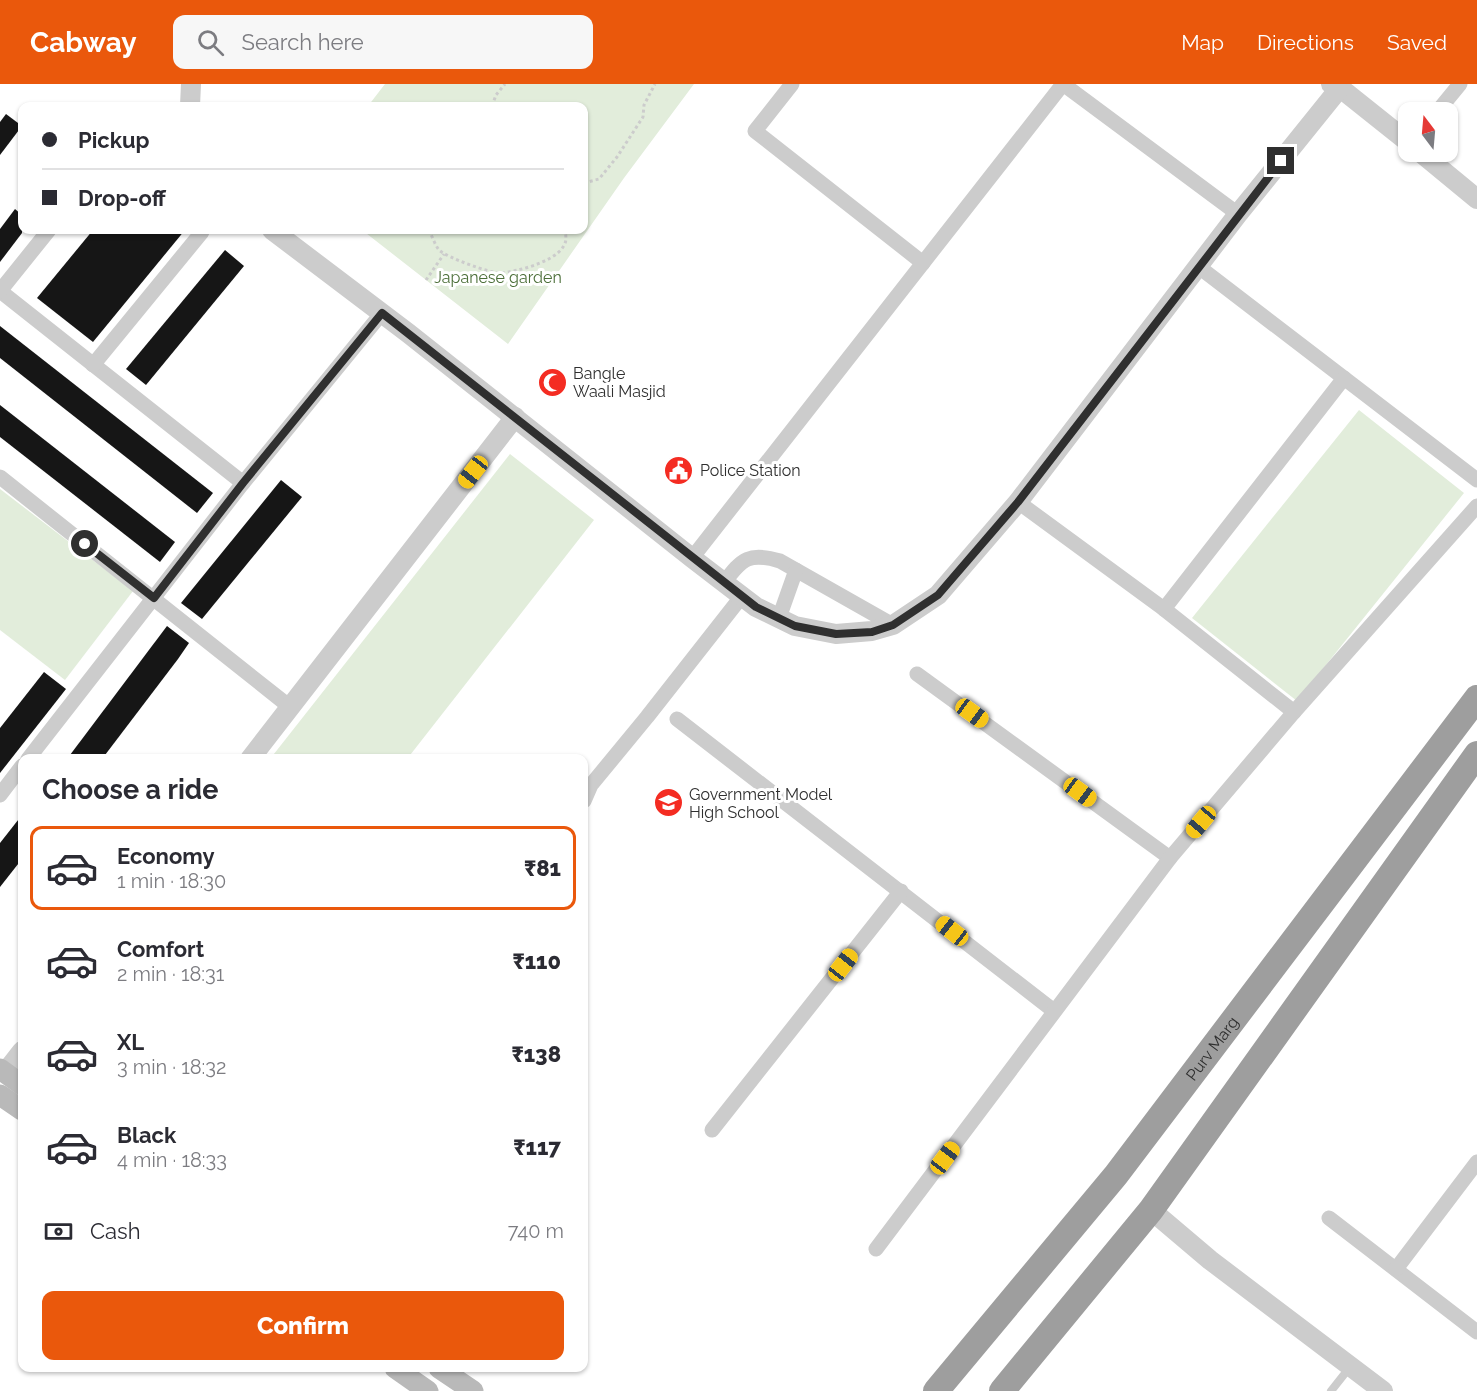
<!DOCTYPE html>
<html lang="en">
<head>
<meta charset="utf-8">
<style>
  body { margin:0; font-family:Raleway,sans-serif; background:#f7f7f7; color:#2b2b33; height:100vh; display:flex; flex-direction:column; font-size:22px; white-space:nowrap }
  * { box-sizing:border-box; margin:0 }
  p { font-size:20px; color:#7c7c81 }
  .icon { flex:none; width:33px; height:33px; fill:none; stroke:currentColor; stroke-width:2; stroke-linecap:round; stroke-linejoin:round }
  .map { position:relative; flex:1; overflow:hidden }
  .panel { position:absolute; left:18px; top:670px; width:570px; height:618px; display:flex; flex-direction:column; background:#fff; border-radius:12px; box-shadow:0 2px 4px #0004 }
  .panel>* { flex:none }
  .top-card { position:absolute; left:18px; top:18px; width:570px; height:132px; border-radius:12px; box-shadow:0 2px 4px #0004; display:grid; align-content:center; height:132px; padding:0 24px; background:#fff }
  .needle { width:39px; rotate:344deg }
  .fabs { position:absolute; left:1398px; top:18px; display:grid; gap:12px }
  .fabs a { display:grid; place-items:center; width:60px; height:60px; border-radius:12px; background:#fff; box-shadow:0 2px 4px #0004; font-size:30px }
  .end { position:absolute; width:27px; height:27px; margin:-14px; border:8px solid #2f2f2f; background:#fff; box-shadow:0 0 0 3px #fff }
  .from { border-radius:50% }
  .car { position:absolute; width:18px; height:36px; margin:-18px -9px; border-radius:8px; box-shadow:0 0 4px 2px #0007; background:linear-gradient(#f5c518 24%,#345 0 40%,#f5c518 0 76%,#345 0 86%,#f5c518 0) }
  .top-card b { display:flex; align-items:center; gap:21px; height:57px; font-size:22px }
  .top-card b+b { border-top:2px solid #e1e1e2 }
  .top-card i { width:15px; height:15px; background:#2b2b33 }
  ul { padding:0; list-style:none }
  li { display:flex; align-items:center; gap:18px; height:84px; margin:0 12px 9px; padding:0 12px; border:3px solid transparent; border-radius:12px }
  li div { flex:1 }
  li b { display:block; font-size:22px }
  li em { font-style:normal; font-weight:800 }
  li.current { border-color:#ea580c }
  li>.icon { width:54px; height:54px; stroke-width:1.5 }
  h2 { padding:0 24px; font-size:27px; line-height:72px }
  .pay { display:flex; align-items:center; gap:15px; height:66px; padding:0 24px; font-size:22px }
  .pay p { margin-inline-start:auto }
  .button { display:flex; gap:12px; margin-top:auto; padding:12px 24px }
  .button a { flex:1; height:69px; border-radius:12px; background:#ea580c; color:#fff; font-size:24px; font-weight:800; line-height:69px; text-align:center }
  header { display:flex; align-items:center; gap:36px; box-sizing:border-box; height:84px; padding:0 30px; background:#ea580c; color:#fff }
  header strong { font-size:28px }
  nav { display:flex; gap:33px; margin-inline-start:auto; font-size:21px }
  .search { width:420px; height:54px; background:#f7f7f7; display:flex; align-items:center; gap:15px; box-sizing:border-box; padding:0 21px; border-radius:12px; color:#7c7c81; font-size:22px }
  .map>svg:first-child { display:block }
  .green { fill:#e2eddb }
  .building { fill:#161616 }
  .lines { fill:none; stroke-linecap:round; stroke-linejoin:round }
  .path { stroke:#ccc; stroke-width:3; stroke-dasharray:3 3; stroke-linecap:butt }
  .service { stroke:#ccc; stroke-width:8 }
  .minor { stroke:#ccc; stroke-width:15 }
  .tertiary { stroke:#ccc; stroke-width:20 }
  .secondary { stroke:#b9b9b9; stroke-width:21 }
  .trunk { stroke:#9e9e9e; stroke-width:26 }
  .route { stroke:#2f2f2f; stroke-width:8 }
  .labels { text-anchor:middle; stroke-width:6; stroke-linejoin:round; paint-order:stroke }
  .park-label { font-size:16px; fill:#4b6e38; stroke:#fff }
  .poi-label { font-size:16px; fill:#2f2f2f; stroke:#fff; text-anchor:start }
  .street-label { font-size:16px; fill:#2f2f2f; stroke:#fff }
</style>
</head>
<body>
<header>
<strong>Cabway</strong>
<div class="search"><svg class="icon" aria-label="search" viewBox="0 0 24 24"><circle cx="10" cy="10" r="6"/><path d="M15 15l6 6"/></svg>Search here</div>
<nav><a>Map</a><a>Directions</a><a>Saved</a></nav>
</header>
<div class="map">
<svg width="1477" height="1307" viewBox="0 0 1477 1307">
  <rect width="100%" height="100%" fill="#fff"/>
  <!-- green -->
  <g class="green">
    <path d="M 385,0 L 694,0 L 624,94 L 508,260 L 362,146 L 584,146 L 584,22 L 368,22 Z"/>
    <path d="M 1359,326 L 1464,409 L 1297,617 L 1192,534 Z"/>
    <path d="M 510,370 L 594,436 L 407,675 L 270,675 Z"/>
    <path d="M 0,405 L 133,507 L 65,596 L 0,546 Z"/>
  </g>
  <!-- building -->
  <g class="building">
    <path d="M 6,30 L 22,42 L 0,71 L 0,38 Z"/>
    <path d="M 15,125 L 22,131 L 22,149 L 0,178 L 0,145 Z"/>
    <path d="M 93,146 L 185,146 L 93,258 L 37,214 Z"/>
    <path d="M 225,166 L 244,182 L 146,301 L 126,285 Z"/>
    <path d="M 0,242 L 213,409 L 197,429 L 0,274 Z"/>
    <path d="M 0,321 L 175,458 L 160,478 L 0,353 Z"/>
    <path d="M 281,396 L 302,413 L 202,535 L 181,519 Z"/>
    <path d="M 167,542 L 189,559 L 178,575 L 102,675 L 67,675 Z"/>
    <path d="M 44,588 L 66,605 L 0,689 L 0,644 Z"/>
    <path d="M 22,731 L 22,775 L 0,803 L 0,759 Z"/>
  </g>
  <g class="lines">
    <!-- path -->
    <g class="path">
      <path d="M 492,22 L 496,11 L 505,0"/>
      <path d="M 584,99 L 599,95 L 617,73 L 643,33 L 644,21 L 655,0"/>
      <path d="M 429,146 C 432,152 435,161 439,166 C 446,173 489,189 500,189 C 516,188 554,178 563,163 C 567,158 566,152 565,146"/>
      <path d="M 426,196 L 444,170"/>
    </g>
    <!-- service -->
    <path class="service" d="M 1331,1307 L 1350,1283"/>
    <!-- minor -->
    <g class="minor">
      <path d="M 792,0 L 755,47 L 923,179"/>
      <path d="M 1063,0 L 1238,130"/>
      <path d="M 1437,28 L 1460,0"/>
      <path d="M 1199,183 L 1477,396"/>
      <path d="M 0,207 L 243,399"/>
      <path d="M 0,207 L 49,146"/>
      <path d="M 93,281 L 202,148"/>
      <path d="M 0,393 L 290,623"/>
      <path d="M 1018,418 L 1164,525 L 1294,628"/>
      <path d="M 692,474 L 1063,0"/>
      <path d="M 724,499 C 742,474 750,468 780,477 L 893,541"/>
      <path d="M 1164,525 L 1344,294"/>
      <path d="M 779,534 L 796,486"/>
      <path d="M 917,590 L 1170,774"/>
      <path d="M 677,635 L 1054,927"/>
      <path d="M 28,675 L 243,399 L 382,229"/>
      <path d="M 0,711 L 22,682"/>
      <path d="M 584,717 L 591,701 L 647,633 L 742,512"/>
      <path d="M 712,1046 L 901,807"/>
      <path d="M 1329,1134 L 1477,1248"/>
      <path d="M 876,1165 L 1170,774 L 1294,628 L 1477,422"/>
      <path d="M 1396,1185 L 1477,1078"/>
    </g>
    <!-- tertiary -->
    <g class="tertiary">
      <path d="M 1331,0 L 1338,6 L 1339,3 L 1408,58"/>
      <path d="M 190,22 L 191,0"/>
      <path d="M 1420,68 L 1477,115"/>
      <path d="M 272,146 L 408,249 L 692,474 L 756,523 L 795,542 L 836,550 L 872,547 L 893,541 L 938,511 L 1018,418 L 1238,130 L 1338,6"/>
      <path d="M 250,675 L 515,333"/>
      <path d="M 5,989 L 22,967"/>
      <path d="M 1151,1126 L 1210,1176 L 1383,1307"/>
    </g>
    <!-- secondary -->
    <g class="secondary">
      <path d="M 0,985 L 22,1001"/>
      <path d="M 0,1011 L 22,1026"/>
      <path d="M 395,1284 L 428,1307"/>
      <path d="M 439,1284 L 473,1307"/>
    </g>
    <!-- trunk -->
    <g class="trunk">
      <path id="s1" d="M 936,1307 L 1116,1091 L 1477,614"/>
      <path d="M 1002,1307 L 1151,1126 L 1477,670"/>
    </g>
  </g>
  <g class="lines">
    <!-- route -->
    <path class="route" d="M 85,460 L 154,514 L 243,399 L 382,229 L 756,523 L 795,542 L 836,550 L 872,548 L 893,541 L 938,511 L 1018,418 L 1281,77"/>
  </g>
  <!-- icons -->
  <defs>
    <symbol id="mosque-disc" viewBox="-11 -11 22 22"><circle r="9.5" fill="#f42c22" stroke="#fff"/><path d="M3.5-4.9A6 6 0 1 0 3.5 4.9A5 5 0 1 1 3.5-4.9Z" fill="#fff"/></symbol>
    <symbol id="civic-disc" viewBox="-11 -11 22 22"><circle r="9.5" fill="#f42c22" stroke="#fff"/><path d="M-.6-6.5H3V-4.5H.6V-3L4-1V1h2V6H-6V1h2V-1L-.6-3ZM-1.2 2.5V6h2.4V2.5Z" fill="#fff"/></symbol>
    <symbol id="school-disc" viewBox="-11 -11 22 22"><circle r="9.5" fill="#f42c22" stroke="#fff"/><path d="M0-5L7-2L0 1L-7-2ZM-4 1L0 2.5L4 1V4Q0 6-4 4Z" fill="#fff"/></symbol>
  </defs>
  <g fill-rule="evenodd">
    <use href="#mosque-disc" x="536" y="282" width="33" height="33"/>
    <use href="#civic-disc" x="662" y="370" width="33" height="33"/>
    <use href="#school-disc" x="652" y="702" width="33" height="33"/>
  </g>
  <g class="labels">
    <!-- park labels -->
    <g class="park-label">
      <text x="498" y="199">Japanese garden</text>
    </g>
    <!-- poi labels -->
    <g class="poi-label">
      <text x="573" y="295">Bangle<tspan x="573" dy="18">Waali Masjid</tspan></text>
      <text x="700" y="392">Police Station</text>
      <text x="689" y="716">Government Model<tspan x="689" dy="18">High School</tspan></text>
    </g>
    <!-- street labels -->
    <g class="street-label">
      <text dy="6" stroke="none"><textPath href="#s1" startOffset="440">Purv Marg</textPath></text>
    </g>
  </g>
</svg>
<div class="fabs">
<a><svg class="needle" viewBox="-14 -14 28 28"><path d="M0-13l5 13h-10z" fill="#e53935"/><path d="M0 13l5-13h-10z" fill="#7c7c81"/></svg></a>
</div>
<i class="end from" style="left:85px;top:460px"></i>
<i class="end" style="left:1281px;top:77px"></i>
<i class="car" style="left:473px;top:388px;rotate:218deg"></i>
<i class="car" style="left:972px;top:629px;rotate:126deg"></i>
<i class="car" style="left:1080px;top:708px;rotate:126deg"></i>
<i class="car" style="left:1201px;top:738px;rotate:220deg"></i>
<i class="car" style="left:952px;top:847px;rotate:308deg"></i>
<i class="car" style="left:843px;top:881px;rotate:38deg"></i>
<i class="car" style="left:945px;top:1074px;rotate:37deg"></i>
<div class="top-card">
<b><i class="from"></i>Pickup</b>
<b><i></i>Drop-off</b>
</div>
<section class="panel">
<h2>Choose a ride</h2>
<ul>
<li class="current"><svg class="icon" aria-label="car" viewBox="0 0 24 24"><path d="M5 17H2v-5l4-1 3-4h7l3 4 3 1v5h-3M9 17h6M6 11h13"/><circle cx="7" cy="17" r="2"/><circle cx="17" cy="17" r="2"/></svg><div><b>Economy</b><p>1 min · 18:30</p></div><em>₹81</em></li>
<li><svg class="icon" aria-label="car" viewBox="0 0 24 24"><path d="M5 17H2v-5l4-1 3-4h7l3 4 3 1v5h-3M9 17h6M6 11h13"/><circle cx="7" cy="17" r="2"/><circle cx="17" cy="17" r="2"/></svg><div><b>Comfort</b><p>2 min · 18:31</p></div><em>₹110</em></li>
<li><svg class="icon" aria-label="car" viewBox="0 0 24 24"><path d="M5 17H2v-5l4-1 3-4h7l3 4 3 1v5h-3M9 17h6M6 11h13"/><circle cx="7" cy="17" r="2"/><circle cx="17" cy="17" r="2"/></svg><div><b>XL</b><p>3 min · 18:32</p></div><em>₹138</em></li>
<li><svg class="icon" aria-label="car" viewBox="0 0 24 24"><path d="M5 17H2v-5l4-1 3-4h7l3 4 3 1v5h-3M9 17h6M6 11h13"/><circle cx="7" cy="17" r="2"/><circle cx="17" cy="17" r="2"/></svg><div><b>Black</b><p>4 min · 18:33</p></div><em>₹117</em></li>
</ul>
<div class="pay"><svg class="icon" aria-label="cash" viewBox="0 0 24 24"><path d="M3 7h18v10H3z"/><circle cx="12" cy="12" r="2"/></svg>Cash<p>740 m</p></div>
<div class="button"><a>Confirm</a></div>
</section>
</div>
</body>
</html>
